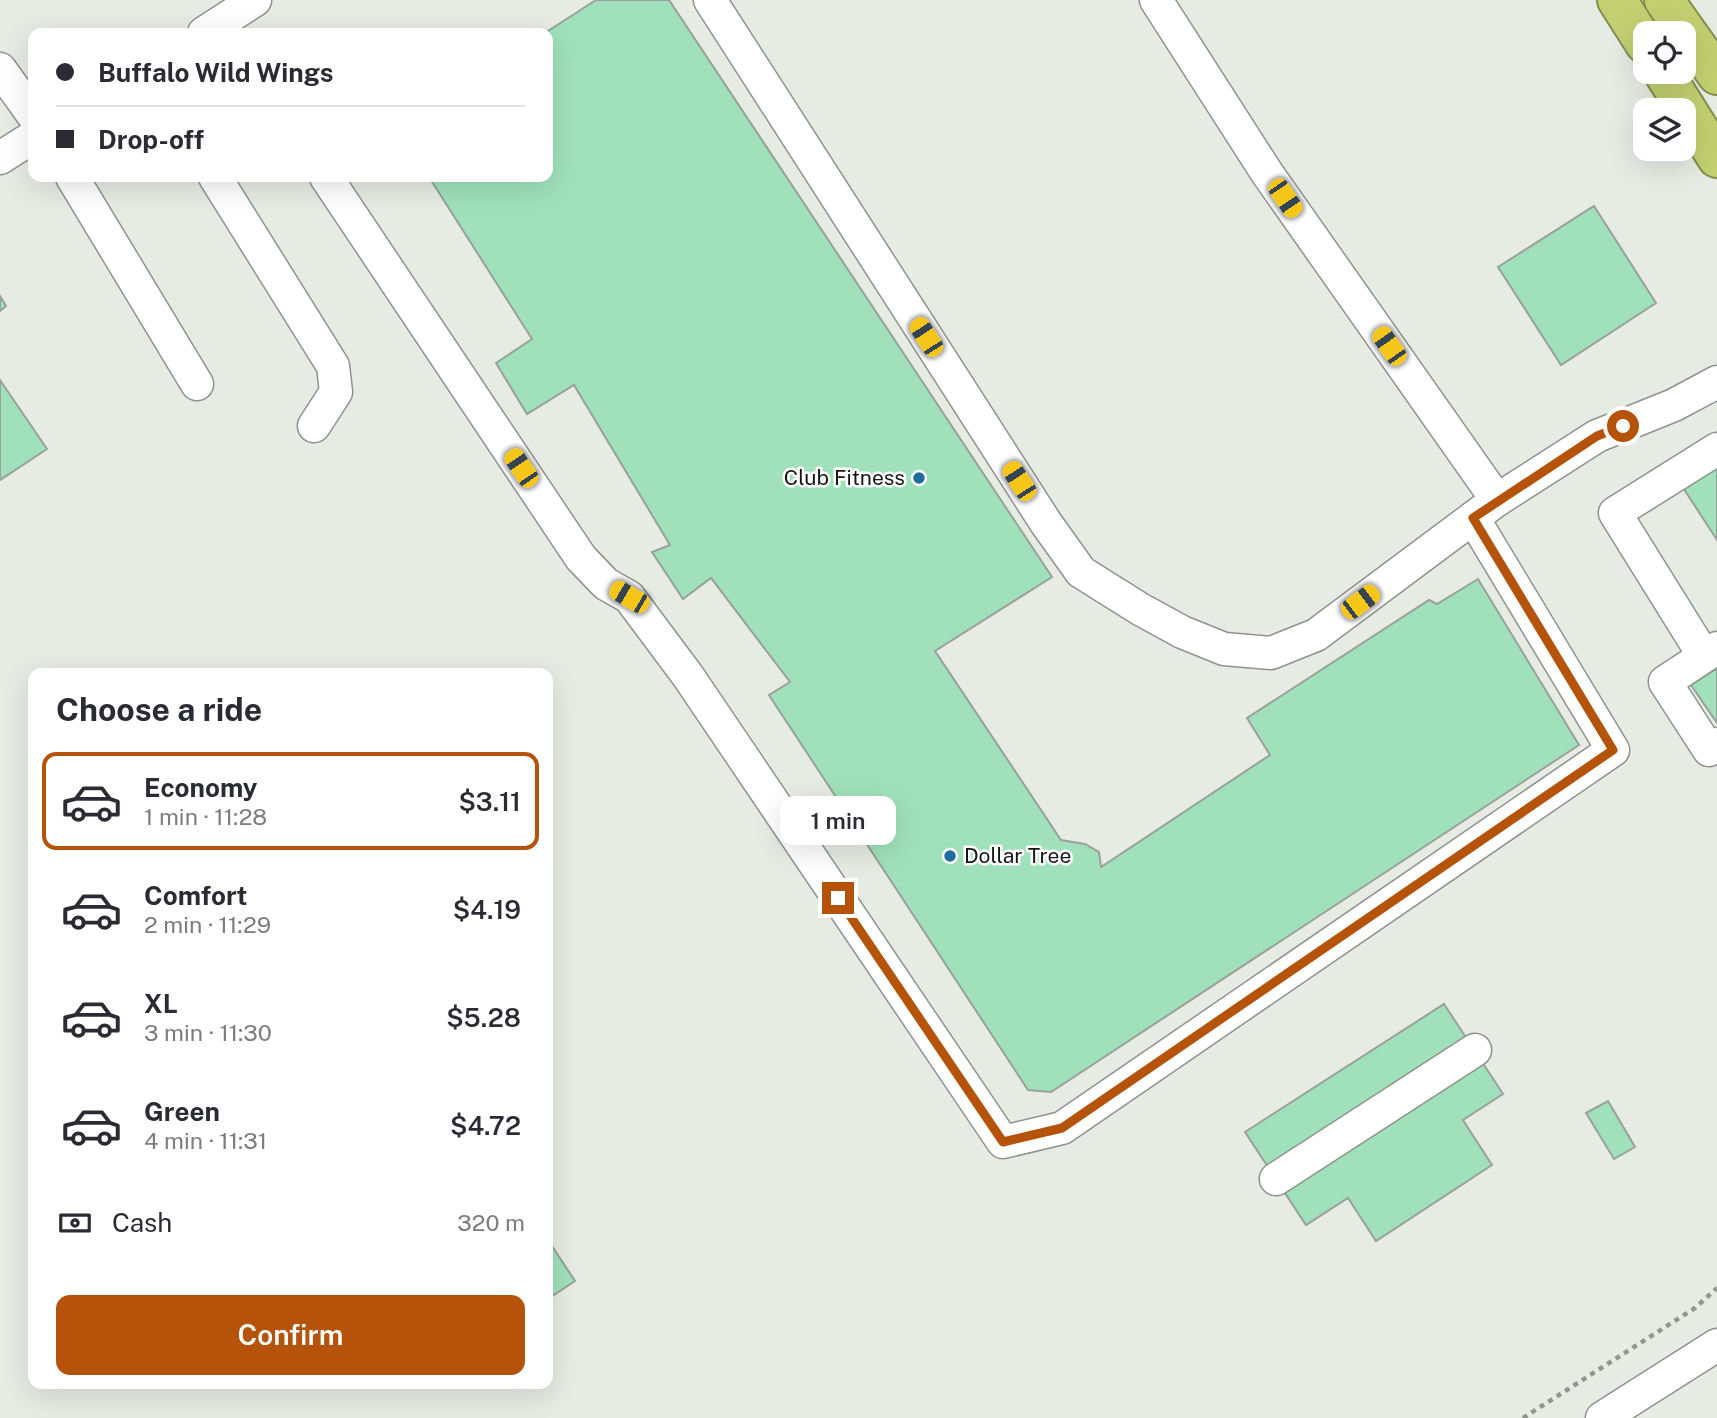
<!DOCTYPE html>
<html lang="en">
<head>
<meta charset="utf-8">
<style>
  body { margin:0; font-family:"Public Sans",sans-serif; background:#f7f7f7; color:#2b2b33; height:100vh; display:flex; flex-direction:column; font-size:26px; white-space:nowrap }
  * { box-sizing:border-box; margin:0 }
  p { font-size:23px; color:#7c7c81 }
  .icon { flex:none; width:38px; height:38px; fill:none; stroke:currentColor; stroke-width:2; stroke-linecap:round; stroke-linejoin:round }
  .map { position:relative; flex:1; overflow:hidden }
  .details { position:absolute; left:28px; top:668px; width:525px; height:721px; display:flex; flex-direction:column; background:#fff; border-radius:14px; box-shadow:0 7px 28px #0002 }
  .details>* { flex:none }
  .banner { position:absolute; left:28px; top:28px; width:525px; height:154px; border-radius:14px; box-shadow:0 7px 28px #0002; display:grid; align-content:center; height:154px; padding:0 28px; background:#fff }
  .fabs { position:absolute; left:1633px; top:21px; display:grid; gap:14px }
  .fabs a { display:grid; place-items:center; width:63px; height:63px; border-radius:14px; background:#fff; box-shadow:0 7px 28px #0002; font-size:35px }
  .end { position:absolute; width:32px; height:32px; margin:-16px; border:9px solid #b45309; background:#fff; box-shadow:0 0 0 4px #fff }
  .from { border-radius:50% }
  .bubble { position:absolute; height:49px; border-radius:14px; background:#fff; box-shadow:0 7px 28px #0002; font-size:23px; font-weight:600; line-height:49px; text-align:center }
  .car { position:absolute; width:21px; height:42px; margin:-21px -10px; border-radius:9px; box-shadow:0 0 5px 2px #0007; background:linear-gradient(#f5c518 24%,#345 0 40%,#f5c518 0 76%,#345 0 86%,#f5c518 0) }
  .banner b { display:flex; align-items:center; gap:24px; height:66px; font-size:26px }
  .banner b+b { border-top:2px solid #e1e1e2 }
  .banner i { width:18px; height:18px; background:#2b2b33 }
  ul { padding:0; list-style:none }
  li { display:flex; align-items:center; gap:21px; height:98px; margin:0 14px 10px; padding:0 14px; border:4px solid transparent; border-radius:14px }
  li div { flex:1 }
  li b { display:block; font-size:26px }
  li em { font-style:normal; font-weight:600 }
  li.current { border-color:#b45309 }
  li>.icon { width:63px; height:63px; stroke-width:1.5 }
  h2 { padding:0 28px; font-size:32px; line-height:84px }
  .pay { display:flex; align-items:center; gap:18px; height:77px; padding:0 28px; font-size:26px }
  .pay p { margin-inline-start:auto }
  .action { display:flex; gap:14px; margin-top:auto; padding:14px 28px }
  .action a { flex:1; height:80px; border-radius:14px; background:#b45309; color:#fff; font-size:28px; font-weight:600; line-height:80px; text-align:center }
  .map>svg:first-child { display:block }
  .building { fill:#a0e1bb; stroke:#98a19b; stroke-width:2 }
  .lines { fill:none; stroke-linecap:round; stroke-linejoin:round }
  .minor-casing { stroke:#8e938c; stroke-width:35 }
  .highway-casing { stroke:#868f50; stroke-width:42 }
  .path { stroke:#929690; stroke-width:4.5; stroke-dasharray:5 5; stroke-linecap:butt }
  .minor { stroke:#fff; stroke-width:32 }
  .highway { stroke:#c3d071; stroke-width:38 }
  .route { stroke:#b45309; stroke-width:9 }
  .poi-dot { fill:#206c9f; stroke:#fff; stroke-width:2.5 }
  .labels { text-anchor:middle; stroke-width:5; stroke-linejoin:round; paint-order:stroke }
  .poi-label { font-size:21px; fill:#141614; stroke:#fff; text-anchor:end }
</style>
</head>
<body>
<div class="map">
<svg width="1717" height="1418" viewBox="0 0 1717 1418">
  <rect width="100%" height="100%" fill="#e6ece3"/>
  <!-- building -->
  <g class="building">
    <path d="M 596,0 L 669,0 L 1052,577 L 935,651 L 1061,840 L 1085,844 L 1099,852 L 1101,867 L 1270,755 L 1247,718 L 1429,600 L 1437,604 L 1478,579 L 1579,745 L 1051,1092 L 1028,1090 L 769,695 L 790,682 L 711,578 L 683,599 L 652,552 L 670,545 L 574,385 L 527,414 L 496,363 L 532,339 L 429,177 L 548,177 L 548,33 L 545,33 Z"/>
    <path d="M 1594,206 L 1656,303 L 1561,365 L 1498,267 Z"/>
    <path d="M 0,296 L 6,306 L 0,311 Z"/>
    <path d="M 0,380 L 47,449 L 0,480 Z"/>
    <path d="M 1717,463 L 1717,540 L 1680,483 Z"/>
    <path d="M 1717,668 L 1717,723 L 1691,685 Z"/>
    <path d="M 1444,1004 L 1503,1094 L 1463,1120 L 1492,1165 L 1376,1241 L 1348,1198 L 1306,1225 L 1245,1132 Z"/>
    <path d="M 1608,1101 L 1635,1147 L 1614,1159 L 1586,1113 Z"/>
    <path d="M 548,1240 L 575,1281 L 548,1299 Z"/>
  </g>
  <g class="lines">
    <defs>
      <g id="minor">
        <path d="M 710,0 L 1046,523 L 1081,572 L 1140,609 L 1182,632 L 1224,649 L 1271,653 L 1316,635 L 1497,500"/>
        <path d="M 1156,0 L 1267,173 L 1497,500 L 1597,436 L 1674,405 L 1717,382"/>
        <path d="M 204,33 L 255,0"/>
        <path d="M 0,69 L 33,115"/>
        <path d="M 0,158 L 33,137"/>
        <path d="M 72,177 L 197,384"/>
        <path d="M 215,177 L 333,366 L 336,392 L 314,426"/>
        <path d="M 326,177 L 581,558 L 606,584 L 629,597 L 688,676 L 1003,1142 L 1062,1128 L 1613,750 L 1473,518"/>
        <path d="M 1717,648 L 1665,682 L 1709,750 L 1717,744"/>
        <path d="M 1704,656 L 1615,513 L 1717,449"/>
        <path d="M 1276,1179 L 1475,1050"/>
        <path d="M 1602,1418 L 1717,1345"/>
      </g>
      <g id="highway">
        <path d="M 1617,0 L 1645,44"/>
        <path d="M 1664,0 L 1717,75"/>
        <path d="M 1663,72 L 1717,158"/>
      </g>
    </defs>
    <!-- minor casing -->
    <use href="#minor" class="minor-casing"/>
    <!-- highway casing -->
    <use href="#highway" class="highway-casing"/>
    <!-- path -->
    <path class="path" d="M 1523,1418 L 1695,1308 L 1717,1288"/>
    <!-- minor -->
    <use href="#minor" class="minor"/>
    <!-- highway -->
    <use href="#highway" class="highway"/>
  </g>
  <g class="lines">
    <!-- route -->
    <path class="route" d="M 838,898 L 1003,1142 L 1062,1128 L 1613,750 L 1473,518 L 1597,436 L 1623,426"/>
  </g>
  <!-- markers -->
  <g class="poi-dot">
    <circle cx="919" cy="478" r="7"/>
    <circle cx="950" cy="856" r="7"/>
  </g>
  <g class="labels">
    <!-- poi labels -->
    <g class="poi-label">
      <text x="905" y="485">Club Fitness</text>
      <text x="964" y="863" text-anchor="start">Dollar Tree</text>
    </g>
  </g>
</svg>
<div class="fabs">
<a><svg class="icon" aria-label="locate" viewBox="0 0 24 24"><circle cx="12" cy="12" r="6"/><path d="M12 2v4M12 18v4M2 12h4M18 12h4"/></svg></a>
<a><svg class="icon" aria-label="layers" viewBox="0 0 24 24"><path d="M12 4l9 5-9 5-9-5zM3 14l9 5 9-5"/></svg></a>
</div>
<i class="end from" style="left:1623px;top:426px"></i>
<i class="end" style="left:838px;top:898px"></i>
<div class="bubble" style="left:780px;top:796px;width:116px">1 min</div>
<i class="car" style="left:1285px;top:198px;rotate:146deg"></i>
<i class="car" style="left:926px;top:337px;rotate:327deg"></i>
<i class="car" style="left:1389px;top:346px;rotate:325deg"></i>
<i class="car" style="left:521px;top:468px;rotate:326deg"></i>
<i class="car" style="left:1019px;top:481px;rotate:327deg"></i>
<i class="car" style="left:629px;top:597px;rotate:300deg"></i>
<i class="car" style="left:1360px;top:602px;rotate:53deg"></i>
<div class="banner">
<b><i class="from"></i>Buffalo Wild Wings</b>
<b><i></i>Drop-off</b>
</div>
<section class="details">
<h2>Choose a ride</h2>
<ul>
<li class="current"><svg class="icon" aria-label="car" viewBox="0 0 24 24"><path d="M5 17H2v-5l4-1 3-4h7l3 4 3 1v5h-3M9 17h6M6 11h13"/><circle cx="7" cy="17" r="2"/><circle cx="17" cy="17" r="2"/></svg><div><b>Economy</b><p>1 min · 11:28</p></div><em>$3.11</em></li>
<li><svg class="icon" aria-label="car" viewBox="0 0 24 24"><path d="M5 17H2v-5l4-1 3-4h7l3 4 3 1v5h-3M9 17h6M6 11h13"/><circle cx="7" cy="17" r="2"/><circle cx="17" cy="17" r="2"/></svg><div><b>Comfort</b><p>2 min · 11:29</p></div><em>$4.19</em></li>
<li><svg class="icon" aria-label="car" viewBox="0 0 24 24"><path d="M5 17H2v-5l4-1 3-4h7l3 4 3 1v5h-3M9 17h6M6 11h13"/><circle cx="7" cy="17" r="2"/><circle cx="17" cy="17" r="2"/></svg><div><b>XL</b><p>3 min · 11:30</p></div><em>$5.28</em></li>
<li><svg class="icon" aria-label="car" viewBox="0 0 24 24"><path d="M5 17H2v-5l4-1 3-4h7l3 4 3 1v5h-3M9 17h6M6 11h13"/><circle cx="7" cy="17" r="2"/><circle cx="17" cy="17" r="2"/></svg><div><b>Green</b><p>4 min · 11:31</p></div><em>$4.72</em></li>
</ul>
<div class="pay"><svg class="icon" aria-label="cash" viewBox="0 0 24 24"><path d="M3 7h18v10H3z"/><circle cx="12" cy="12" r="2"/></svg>Cash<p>320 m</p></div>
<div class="action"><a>Confirm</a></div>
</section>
</div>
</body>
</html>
